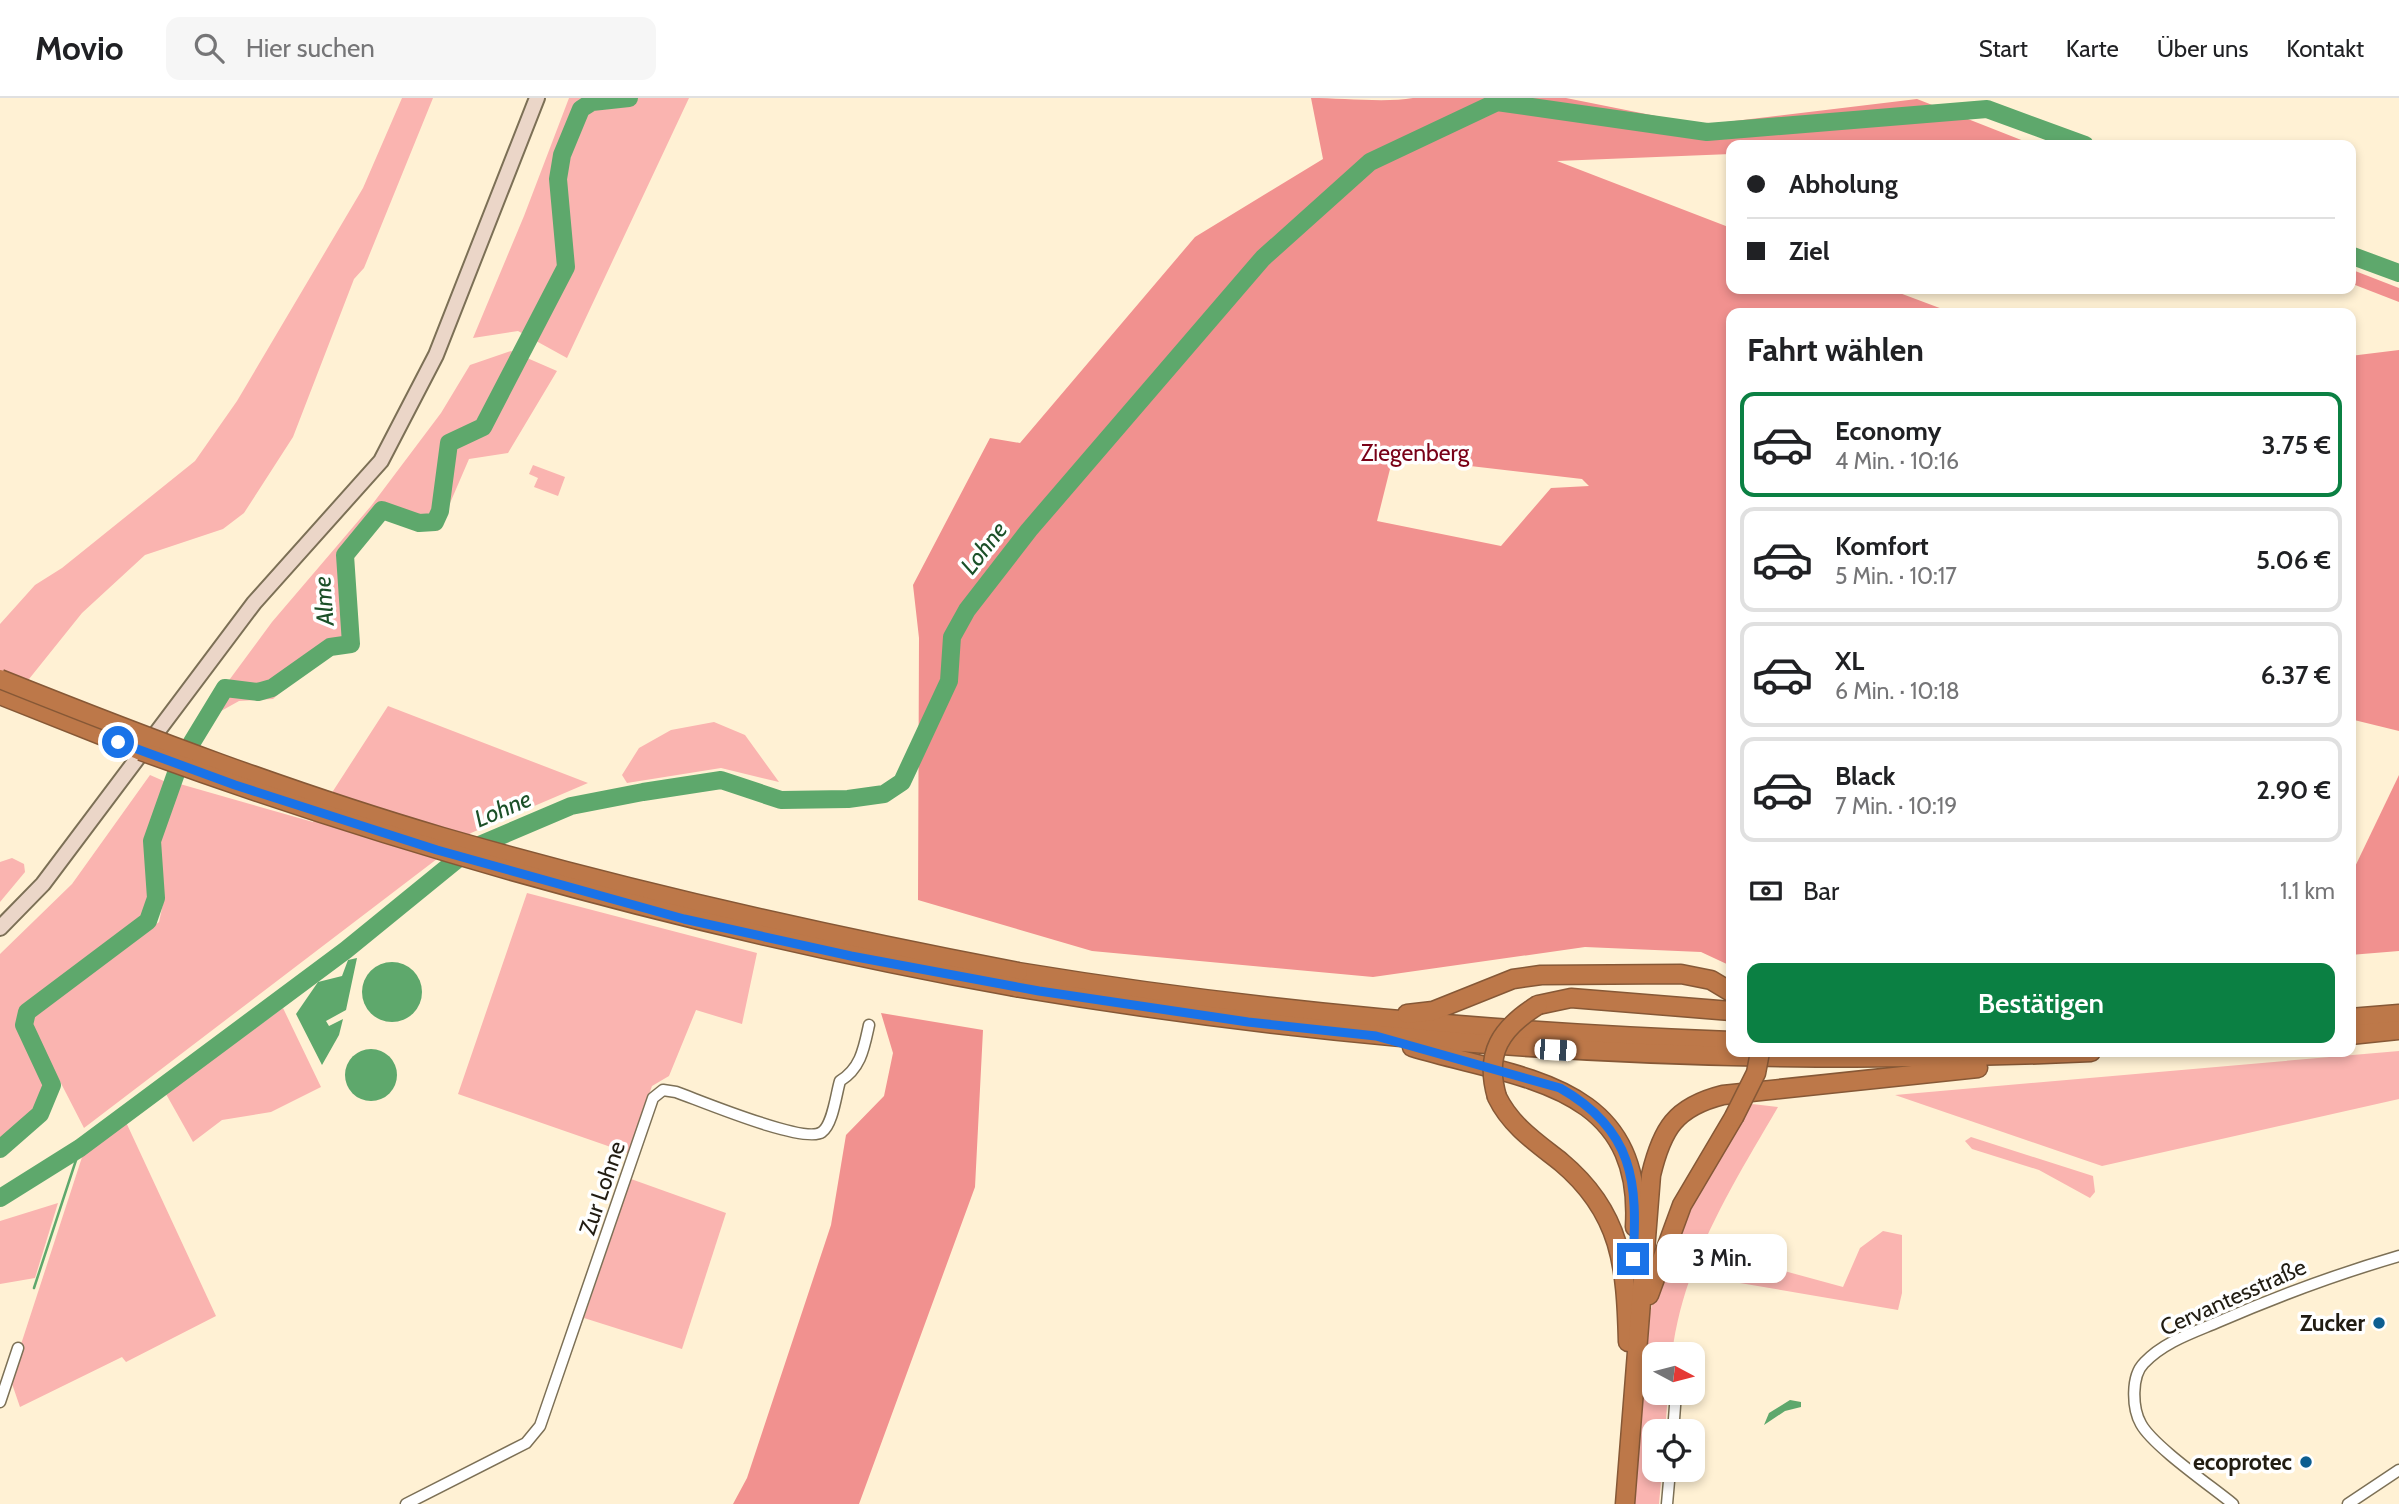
<!DOCTYPE html>
<html lang="de">
<head>
<meta charset="utf-8">
<style>
  body { margin:0; font-family:Cabin,sans-serif; background:#f6f6f6; color:#202124; height:100vh; display:flex; flex-direction:column; font-size:26px; white-space:nowrap }
  * { box-sizing:border-box; margin:0 }
  p { font-size:23px; color:#757577 }
  .icon { flex:none; width:38px; height:38px; fill:none; stroke:currentColor; stroke-width:2; stroke-linecap:round; stroke-linejoin:round }
  .map { position:relative; flex:1; overflow:hidden }
  .details { position:absolute; left:1726px; top:210px; width:630px; height:749px; display:flex; flex-direction:column; background:#fff; border-radius:14px; box-shadow:0 4px 10px #0003 }
  .details>* { flex:none }
  .top-card { position:absolute; left:1726px; top:42px; width:630px; height:154px; border-radius:14px; box-shadow:0 4px 10px #0003; display:grid; align-content:center; height:154px; padding:0 21px; background:#fff }
  .needle { width:46px; rotate:97deg }
  .buttons { position:absolute; left:1642px; top:1244px; display:grid; gap:14px }
  .buttons a { display:grid; place-items:center; width:63px; height:63px; border-radius:14px; background:#fff; box-shadow:0 4px 10px #0003; font-size:35px }
  .end { position:absolute; width:32px; height:32px; margin:-16px; border:9px solid #1a73e8; background:#fff; box-shadow:0 0 0 4px #fff }
  .from { border-radius:50% }
  .bubble { position:absolute; height:49px; border-radius:14px; background:#fff; box-shadow:0 4px 10px #0003; font-size:23px; font-weight:600; line-height:49px; text-align:center }
  .car { position:absolute; width:21px; height:42px; margin:-21px -10px; border-radius:9px; box-shadow:0 0 5px 2px #0007; background:linear-gradient(#fff 24%,#345 0 40%,#fff 0 76%,#345 0 86%,#fff 0) }
  .top-card b { display:flex; align-items:center; gap:24px; height:66px; font-size:26px }
  .top-card b+b { border-top:2px solid #e0e0e0 }
  .top-card i { width:18px; height:18px; background:#202124 }
  ul { padding:0; list-style:none }
  li { display:flex; align-items:center; gap:21px; height:105px; margin:0 14px 10px; padding:0 7px; border:4px solid #e0e0e0; border-radius:14px }
  li div { flex:1 }
  li b { display:block; font-size:26px }
  li em { font-style:normal; font-weight:600 }
  li.current { border-color:#0b8043 }
  li>.icon { width:63px; height:63px; stroke-width:1.5 }
  h2 { padding:0 21px; font-size:32px; line-height:84px }
  .pay { display:flex; align-items:center; gap:18px; height:77px; padding:0 21px; font-size:26px }
  .pay p { margin-inline-start:auto }
  .cta { display:flex; gap:14px; margin-top:auto; padding:14px 21px }
  .cta a { flex:1; height:80px; border-radius:14px; background:#0b8043; color:#fff; font-size:28px; font-weight:600; line-height:80px; text-align:center }
  header { display:flex; align-items:center; gap:42px; box-sizing:border-box; height:98px; padding:0 35px; background:#fff; border-bottom:2px solid #e0e0e0 }
  header strong { font-size:33px }
  nav { display:flex; gap:38px; margin-inline-start:auto; font-size:24px }
  .search { width:490px; height:63px; background:#f6f6f6; display:flex; align-items:center; gap:18px; box-sizing:border-box; padding:0 24px; border-radius:14px; color:#757577; font-size:26px }
  .map>svg:first-child { display:block }
  .green { fill:#fab4b0 }
  .forest { fill:#f1918f; fill-rule:evenodd }
  .water { fill:#5ea86c }
  .lines { fill:none; stroke-linecap:round; stroke-linejoin:round }
  .stream { stroke:#5ea86c; stroke-width:2.5 }
  .river { stroke:#5ea86c; stroke-width:18 }
  .street-casing { stroke:#7c7056; stroke-width:13 }
  .secondary-casing { stroke:#7c7056; stroke-width:18 }
  .highway-casing { stroke:#865836; stroke-width:21 }
  .street { stroke:#fff; stroke-width:10 }
  .secondary { stroke:#ebd6c8; stroke-width:14 }
  .highway { stroke:#bd7849; stroke-width:18 }
  .highway-bridge-casing { stroke:#865836; stroke-width:21; stroke-linecap:butt }
  .highway-bridge { stroke:#bd7849; stroke-width:18 }
  .route { stroke:#1a73e8; stroke-width:9 }
  .poi-dot { fill:#0d5e90; stroke:#fff; stroke-width:2.5 }
  .labels { text-anchor:middle; stroke-width:7; stroke-linejoin:round; paint-order:stroke }
  .park-label { font-size:23px; fill:#790117; stroke:#fff }
  .street-label { font-size:23px; fill:#211c12; stroke:#fff }
  .poi-label { font-size:23px; font-weight:bold; fill:#211c12; stroke:#fff; text-anchor:end }
  .water-label { font-size:24px; font-style:italic; fill:#1b5028; stroke:#fff }
</style>
</head>
<body>
<header>
<strong>Movio</strong>
<div class="search"><svg class="icon" aria-label="search" viewBox="0 0 24 24"><circle cx="10" cy="10" r="6"/><path d="M15 15l6 6"/></svg>Hier suchen</div>
<nav><a>Start</a><a>Karte</a><a>Über uns</a><a>Kontakt</a></nav>
</header>
<div class="map">
<svg width="2399" height="1406" viewBox="0 0 2399 1406">
  <rect width="100%" height="100%" fill="#fff1d4"/>
  <!-- green -->
  <g class="green">
    <path d="M 402,0 L 433,0 L 364,170 L 354,181 L 293,339 L 244,415 L 223,431 L 145,457 L 82,515 L 17,596 L 0,585 L 0,526 L 35,487 L 62,470 L 195,363 L 237,303 L 363,90 Z"/>
    <path d="M 569,0 L 689,0 L 567,260 L 518,233 L 473,240 L 524,118 Z"/>
    <path d="M 511,253 L 557,273 L 508,355 L 469,361 L 438,433 L 383,418 L 349,467 L 356,543 L 351,552 L 321,557 L 273,601 L 239,603 L 196,627 L 272,524 L 371,408 L 441,315 L 470,267 Z"/>
    <path d="M 533,367 L 565,379 L 558,398 L 534,389 L 538,380 L 529,376 Z"/>
    <path d="M 388,608 L 588,685 L 471,735 L 84,1030 L 31,927 L 33,918 L 159,824 L 164,801 L 159,743 L 180,686 L 313,724 Z"/>
    <path d="M 714,624 L 745,637 L 779,684 L 721,670 L 627,685 L 622,677 L 639,650 L 671,632 Z"/>
    <path d="M 150,677 L 166,684 L 146,743 L 150,800 L 145,822 L 24,912 L 19,926 L 46,986 L 34,1014 L 0,1044 L 0,856 L 72,786 Z"/>
    <path d="M 12,760 L 24,766 L 25,774 L 0,804 L 0,764 Z"/>
    <path d="M 527,795 L 757,855 L 742,926 L 696,912 L 669,978 L 652,988 L 628,1055 L 458,996 Z"/>
    <path d="M 283,910 L 321,989 L 271,1014 L 222,1022 L 193,1044 L 166,996 Z"/>
    <path d="M 2399,953 L 2399,1001 L 2102,1068 L 1895,997 Z"/>
    <path d="M 1752,1006 L 1778,1009 C 1732,1088 1683,1165 1672,1256 L 1654,1256 L 1654,1295 L 1668,1295 L 1665,1333 L 1654,1334 L 1654,1372 L 1662,1372 L 1659,1406 L 1631,1406 C 1636,1339 1635,1265 1654,1200 C 1675,1129 1712,1067 1752,1006 Z"/>
    <path d="M 125,1022 L 216,1218 L 126,1264 L 122,1259 L 20,1309 L 10,1280 L 85,1050 Z"/>
    <path d="M 1971,1039 L 2093,1078 L 2095,1094 L 2090,1100 L 2039,1072 L 1972,1051 L 1965,1043 Z"/>
    <path d="M 631,1081 L 726,1115 L 682,1251 L 584,1220 Z"/>
    <path d="M 58,1105 L 35,1180 L 0,1186 L 0,1123 Z"/>
    <path d="M 1883,1133 L 1902,1137 L 1902,1195 L 1898,1212 L 1728,1183 L 1733,1159 L 1843,1189 L 1860,1150 Z"/>
  </g>
  <!-- forest -->
  <g class="forest">
    <path d="M 1311,0 C 1341,0 1386,5 1413,0 L 1566,0 L 1701,27 L 1917,1 L 2034,47 L 1731,47 L 1731,56 L 1557,63 L 1731,130 L 1731,191 L 1889,191 L 1953,215 L 1731,215 L 1731,868 L 1701,854 L 1585,849 L 1373,879 L 1092,853 L 918,802 L 919,540 L 913,487 L 990,340 L 1020,345 L 1195,139 L 1323,61 ZM 1393,359 L 1582,381 L 1589,388 L 1551,390 L 1501,448 L 1377,423 Z"/>
    <path d="M 2350,171 L 2399,190 L 2399,204 L 2350,185 Z"/>
    <path d="M 2399,252 L 2399,633 L 2350,621 L 2350,258 Z"/>
    <path d="M 2399,677 L 2399,853 L 2350,857 L 2350,779 Z"/>
    <path d="M 881,915 L 983,932 L 975,1089 L 859,1406 L 733,1406 L 747,1380 L 831,1127 L 846,1037 L 884,998 L 893,955 Z"/>
  </g>
  <!-- water -->
  <g class="water">
    <path d="M 357,860 L 346,912 L 326,923 L 329,928 L 343,921 L 339,937 L 322,967 L 296,916 L 318,884 L 342,878 L 348,862 Z"/>
    <circle cx="392" cy="894" r="30"/>
    <circle cx="371" cy="977" r="26"/>
    <path d="M 1790,1302 L 1801,1304 L 1801,1309 L 1785,1313 L 1764,1327 L 1769,1315 Z"/>
  </g>
  <g class="lines">
    <!-- stream -->
    <path class="stream" d="M 34,1190 L 80,1050"/>
    <!-- river -->
    <g class="river">
      <path d="M 2350,157 L 2399,175"/>
      <path d="M 0,1051 L 40,1016 L 52,987 L 24,927 L 27,914 L 148,823 L 156,800 L 152,743 L 180,664 L 225,590 L 258,594 L 272,590 L 330,549 L 351,546 L 345,457 L 382,412 L 419,425 L 435,424 L 440,413 L 449,345 L 483,329 L 566,169 L 558,81 L 562,57 L 581,11 L 592,4 L 629,0"/>
      <path d="M 0,1100 L 80,1050 L 346,852 L 470,751 L 571,708 L 643,694 L 721,682 L 781,702 L 848,701 L 884,696 L 902,684 L 949,583 L 952,539 L 967,512 L 1029,432 L 1263,160 L 1370,64 L 1497,4 L 1707,34 L 1987,11 L 2085,47"/>
    </g>
    <defs>
      <g id="street">
        <path d="M 0,1304 L 18,1250"/>
        <path d="M 1673,1334 L 1676,1295"/>
        <path d="M 406,1406 L 526,1345 L 540,1328 L 653,1000 L 663,992 L 676,994 C 699,1002 805,1047 822,1034 C 833,1026 836,996 840,983 C 861,970 864,950 869,927"/>
        <path d="M 1667,1406 L 1670,1372"/>
        <path d="M 2233,1406 C 2211,1388 2153,1348 2141,1326 C 2132,1310 2131,1278 2144,1265 C 2164,1244 2192,1235 2218,1224 C 2278,1198 2337,1176 2399,1158"/>
        <path d="M 2348,1406 L 2399,1372"/>
      </g>
      <path id="secondary" d="M 0,830 L 43,786 L 254,505 L 381,363 L 436,257 L 537,0"/>
      <g id="highway">
        <path d="M 0,597 L 141,653"/>
        <path d="M 1018,874 C 1255,913 1492,934 1731,943"/>
        <path d="M 1015,889 C 1372,949 1730,971 2091,954"/>
        <path d="M 1538,907 L 1571,900 L 1731,913"/>
        <path d="M 1407,916 L 1433,913 L 1513,881 L 1541,877 L 1681,876 L 1711,882 L 1731,894"/>
        <path d="M 2350,920 L 2399,916"/>
        <path d="M 2350,937 L 2399,932"/>
        <path d="M 1412,949 C 1517,981 1644,983 1635,1129"/>
        <path d="M 1497,999 C 1511,1028 1537,1045 1561,1064 C 1622,1115 1626,1169 1628,1244"/>
        <path d="M 1649,1197 L 1682,1107 L 1734,1019"/>
        <path d="M 1625,1406 L 1651,1077 C 1662,1031 1675,1009 1723,997 L 1978,970"/>
      </g>
    </defs>
    <!-- street casing -->
    <use href="#street" class="street-casing"/>
    <!-- secondary casing -->
    <use href="#secondary" class="secondary-casing"/>
    <!-- highway casing -->
    <use href="#highway" class="highway-casing"/>
    <!-- street -->
    <use href="#street" class="street"/>
    <!-- secondary -->
    <use href="#secondary" class="secondary"/>
    <!-- highway -->
    <use href="#highway" class="highway"/>
    <defs>
      <g id="highway-bridge">
        <path d="M 0,581 C 145,639 292,695 442,739 C 632,794 824,837 1018,874"/>
        <path d="M 141,653 C 426,757 717,835 1015,889"/>
        <path d="M 1497,999 C 1484,955 1501,930 1538,907"/>
        <path d="M 1734,1019 L 1756,975 L 1760,954"/>
      </g>
    </defs>
    <!-- highway-bridge casing -->
    <use href="#highway-bridge" class="highway-bridge-casing"/>
    <!-- highway-bridge -->
    <use href="#highway-bridge" class="highway-bridge"/>
  </g>
  <g class="lines">
    <!-- route -->
    <path class="route" d="M 118,644 L 235,687 L 437,752 L 684,821 L 851,858 L 1039,893 L 1248,924 L 1376,938 L 1560,990 C 1634,1032 1638,1084 1633,1161"/>
  </g>
  <!-- markers -->
  <g class="poi-dot">
    <circle cx="2379" cy="1225" r="7"/>
    <circle cx="2306" cy="1364" r="7"/>
  </g>
  <g class="labels">
    <!-- park labels -->
    <g class="park-label">
      <text x="1415" y="363">Ziegenberg</text>
    </g>
    <!-- street labels -->
    <g class="street-label">
      <text transform="translate(602 1090) rotate(-71)" y="8">Zur Lohne</text>
      <text transform="translate(2233 1199) rotate(-24)" y="8">Cervantesstraße</text>
    </g>
    <!-- poi labels -->
    <g class="poi-label">
      <text x="2365" y="1233">Zucker</text>
      <text x="2292" y="1372">ecoprotec</text>
    </g>
    <!-- water labels -->
    <g class="water-label">
      <text transform="translate(984 450) rotate(-52)" y="8">Lohne</text>
      <text transform="translate(324 503) rotate(-94)" y="8">Alme</text>
      <text transform="translate(503 711) rotate(-23)" y="8">Lohne</text>
    </g>
  </g>
</svg>
<div class="buttons">
<a><svg class="needle" viewBox="-14 -14 28 28"><path d="M0-13l5 13h-10z" fill="#e53935"/><path d="M0 13l5-13h-10z" fill="#757577"/></svg></a>
<a><svg class="icon" aria-label="locate" viewBox="0 0 24 24"><circle cx="12" cy="12" r="6"/><path d="M12 2v4M12 18v4M2 12h4M18 12h4"/></svg></a>
</div>
<i class="end from" style="left:118px;top:644px"></i>
<i class="end" style="left:1633px;top:1161px"></i>
<div class="bubble" style="left:1657px;top:1136px;width:130px">3 Min.</div>
<i class="car" style="left:1555px;top:952px;rotate:93deg"></i>
<div class="top-card">
<b><i class="from"></i>Abholung</b>
<b><i></i>Ziel</b>
</div>
<section class="details">
<h2>Fahrt wählen</h2>
<ul>
<li class="current"><svg class="icon" aria-label="car" viewBox="0 0 24 24"><path d="M5 17H2v-5l4-1 3-4h7l3 4 3 1v5h-3M9 17h6M6 11h13"/><circle cx="7" cy="17" r="2"/><circle cx="17" cy="17" r="2"/></svg><div><b>Economy</b><p>4 Min. · 10:16</p></div><em>3.75 €</em></li>
<li><svg class="icon" aria-label="car" viewBox="0 0 24 24"><path d="M5 17H2v-5l4-1 3-4h7l3 4 3 1v5h-3M9 17h6M6 11h13"/><circle cx="7" cy="17" r="2"/><circle cx="17" cy="17" r="2"/></svg><div><b>Komfort</b><p>5 Min. · 10:17</p></div><em>5.06 €</em></li>
<li><svg class="icon" aria-label="car" viewBox="0 0 24 24"><path d="M5 17H2v-5l4-1 3-4h7l3 4 3 1v5h-3M9 17h6M6 11h13"/><circle cx="7" cy="17" r="2"/><circle cx="17" cy="17" r="2"/></svg><div><b>XL</b><p>6 Min. · 10:18</p></div><em>6.37 €</em></li>
<li><svg class="icon" aria-label="car" viewBox="0 0 24 24"><path d="M5 17H2v-5l4-1 3-4h7l3 4 3 1v5h-3M9 17h6M6 11h13"/><circle cx="7" cy="17" r="2"/><circle cx="17" cy="17" r="2"/></svg><div><b>Black</b><p>7 Min. · 10:19</p></div><em>2.90 €</em></li>
</ul>
<div class="pay"><svg class="icon" aria-label="cash" viewBox="0 0 24 24"><path d="M3 7h18v10H3z"/><circle cx="12" cy="12" r="2"/></svg>Bar<p>1.1 km</p></div>
<div class="cta"><a>Bestätigen</a></div>
</section>
</div>
</body>
</html>
